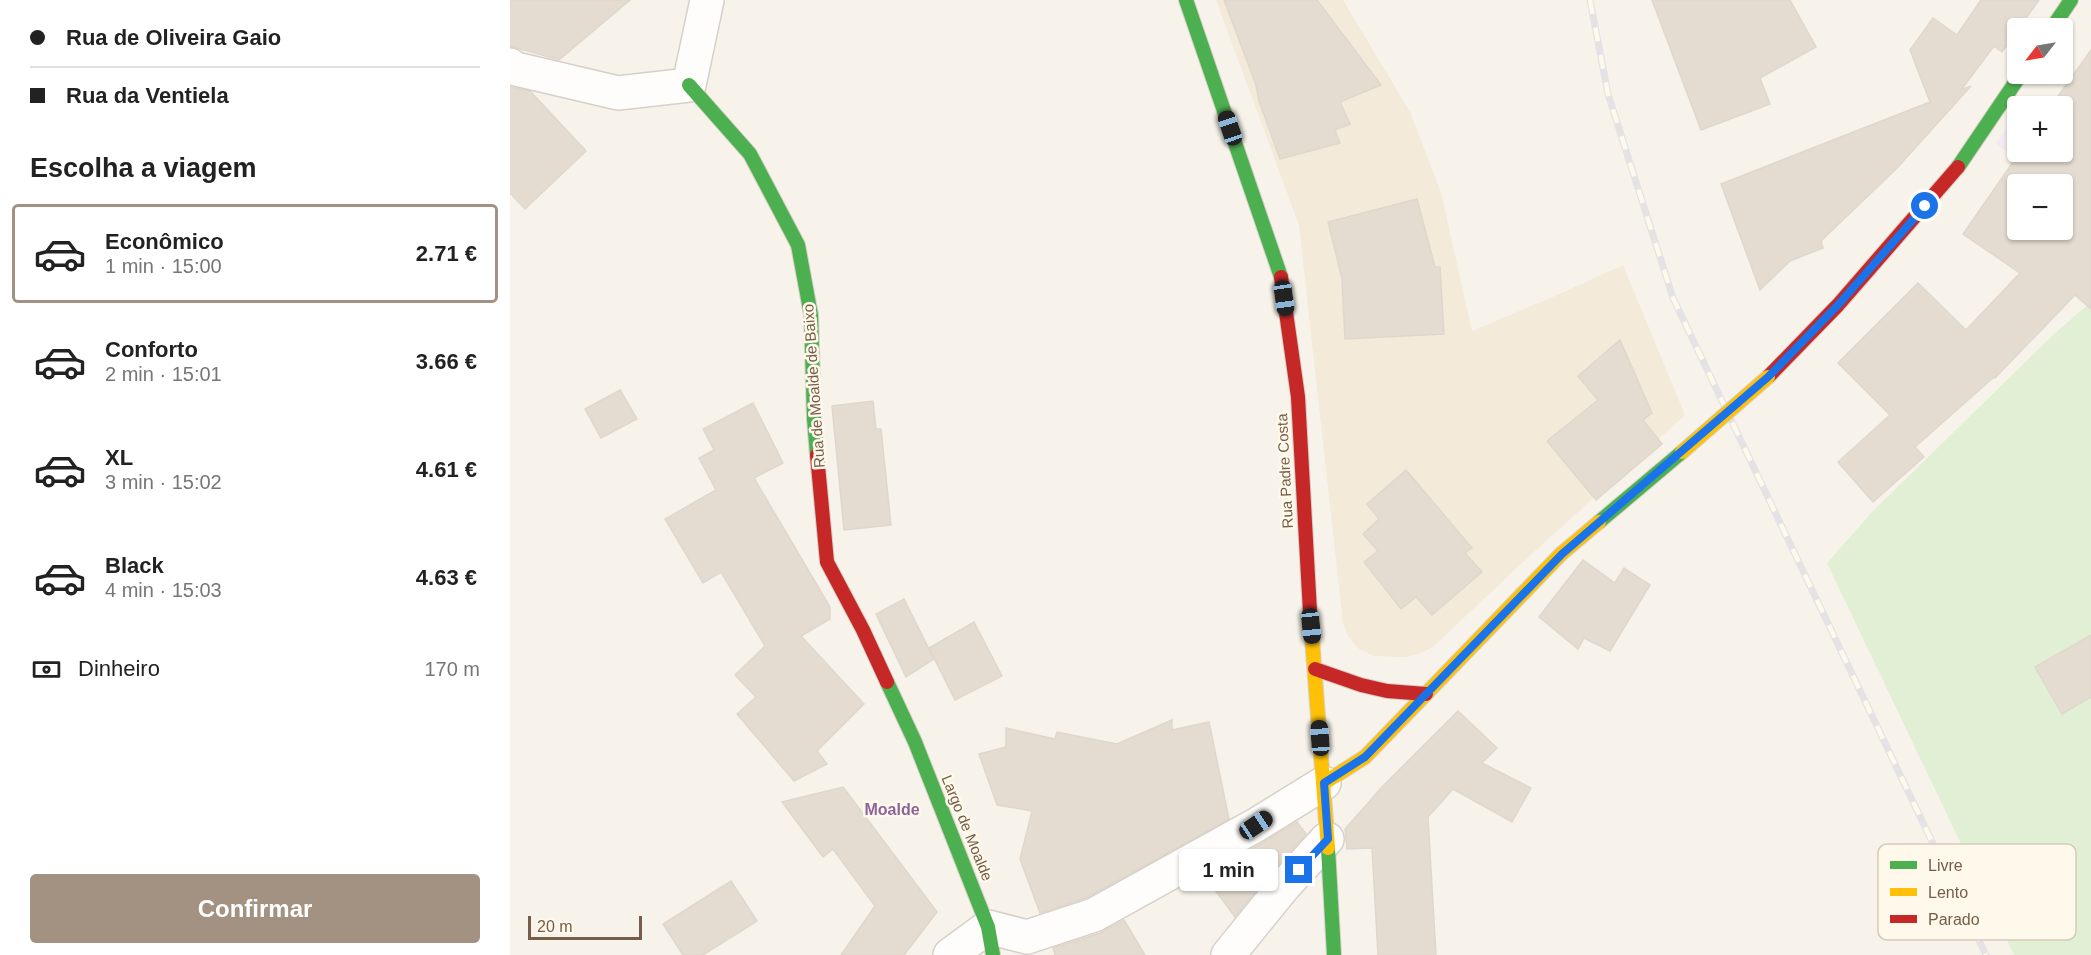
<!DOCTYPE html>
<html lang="pt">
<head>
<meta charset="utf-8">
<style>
  body { margin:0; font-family:Helvetica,sans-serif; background:#f2f2f2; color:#222; height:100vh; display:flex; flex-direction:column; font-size:22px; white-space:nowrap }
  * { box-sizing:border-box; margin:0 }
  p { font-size:20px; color:#767676 }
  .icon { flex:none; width:33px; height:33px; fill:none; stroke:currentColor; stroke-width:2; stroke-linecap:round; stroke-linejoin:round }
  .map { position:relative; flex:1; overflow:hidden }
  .drawer { display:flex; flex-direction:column; background:#fff; width:510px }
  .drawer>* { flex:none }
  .banner { display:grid; align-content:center; height:132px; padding:0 30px; background:#fff }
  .needle { width:39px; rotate:239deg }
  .buttons { position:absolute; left:1497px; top:18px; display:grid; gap:12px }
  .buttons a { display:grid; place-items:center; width:66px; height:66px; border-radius:6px; background:#fff; box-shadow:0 2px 4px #0004; font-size:30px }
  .scale { position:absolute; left:18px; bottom:15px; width:114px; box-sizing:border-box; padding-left:6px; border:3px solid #765d49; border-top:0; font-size:16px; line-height:21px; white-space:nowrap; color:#765d49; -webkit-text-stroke:4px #fff9eb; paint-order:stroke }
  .end { position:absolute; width:27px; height:27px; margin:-14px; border:8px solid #1a73e8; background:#fff; box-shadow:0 0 0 3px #fff }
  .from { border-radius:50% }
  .bubble { position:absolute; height:42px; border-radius:6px; background:#fff; box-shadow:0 2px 4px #0004; font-size:20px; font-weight:800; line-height:42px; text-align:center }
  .car { position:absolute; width:18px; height:36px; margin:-18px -9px; border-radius:8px; box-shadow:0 0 4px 2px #0007; background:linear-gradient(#222 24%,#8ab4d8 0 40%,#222 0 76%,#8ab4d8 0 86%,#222 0) }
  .banner b { display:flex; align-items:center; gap:21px; height:57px; font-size:22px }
  .banner b+b { border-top:2px solid #e0e0e0 }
  .banner i { width:15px; height:15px; background:#222 }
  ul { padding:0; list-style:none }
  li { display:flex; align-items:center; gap:18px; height:99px; margin:0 12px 9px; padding:0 18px; border:3px solid transparent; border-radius:6px }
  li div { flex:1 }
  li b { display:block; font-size:22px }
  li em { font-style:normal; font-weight:800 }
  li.active { border-color:#a39281 }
  li>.icon { width:54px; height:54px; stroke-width:1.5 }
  h2 { padding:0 30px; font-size:27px; line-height:72px }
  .pay { display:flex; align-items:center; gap:15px; height:66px; padding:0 30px; font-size:22px }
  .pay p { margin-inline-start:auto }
  .action { display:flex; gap:12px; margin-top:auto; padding:12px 30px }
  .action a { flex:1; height:69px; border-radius:6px; background:#a39281; color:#fff; font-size:24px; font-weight:800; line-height:69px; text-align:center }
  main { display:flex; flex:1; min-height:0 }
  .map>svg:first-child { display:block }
  .residential { fill:#f3eada }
  .education { fill:#f4e9f2 }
  .green { fill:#e1efd4 }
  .building { fill:#e4dcd1; stroke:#e0d7cc; stroke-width:1.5; fill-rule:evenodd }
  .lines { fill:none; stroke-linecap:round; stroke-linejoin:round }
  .street-casing { stroke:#d6d0c8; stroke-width:36 }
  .fast-casing { stroke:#d6cfc6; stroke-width:16 }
  .slow-casing { stroke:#d6cfc6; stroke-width:16 }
  .jam-casing { stroke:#d6cfc6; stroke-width:16 }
  .street { stroke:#fefdfc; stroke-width:33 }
  .fast { stroke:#4caf50; stroke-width:14 }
  .slow { stroke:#ffc107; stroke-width:14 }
  .jam { stroke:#c62828; stroke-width:14 }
  .rail-casing { stroke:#e5e2e5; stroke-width:7 }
  .rail { stroke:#fff9eb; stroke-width:4.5; stroke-dasharray:14; stroke-linecap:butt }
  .slow-bridge-casing { stroke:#d6cfc6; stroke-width:16; stroke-linecap:butt }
  .slow-bridge { stroke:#ffc107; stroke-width:14 }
  .route { stroke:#1a73e8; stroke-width:8 }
  .labels { text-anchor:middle; stroke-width:5; stroke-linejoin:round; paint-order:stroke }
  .street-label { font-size:15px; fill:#765d49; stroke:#fff9eb }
  .neighbourhood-label { font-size:16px; font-weight:bold; fill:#8c649a; stroke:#fff9eb }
  .key { fill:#fff9eb; stroke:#d6caba; stroke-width:1.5 }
  .key-label { font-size:16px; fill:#765d49 }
</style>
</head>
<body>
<main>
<section class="drawer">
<div class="banner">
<b><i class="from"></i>Rua de Oliveira Gaio</b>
<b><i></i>Rua da Ventiela</b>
</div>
<h2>Escolha a viagem</h2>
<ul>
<li class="active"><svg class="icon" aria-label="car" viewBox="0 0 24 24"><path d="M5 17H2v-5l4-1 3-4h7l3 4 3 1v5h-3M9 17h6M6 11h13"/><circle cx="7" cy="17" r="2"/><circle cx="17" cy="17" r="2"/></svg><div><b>Econômico</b><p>1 min · 15:00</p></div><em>2.71 €</em></li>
<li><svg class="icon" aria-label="car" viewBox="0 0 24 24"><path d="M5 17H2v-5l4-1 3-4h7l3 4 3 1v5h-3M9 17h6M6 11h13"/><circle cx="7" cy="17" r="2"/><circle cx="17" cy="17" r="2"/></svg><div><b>Conforto</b><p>2 min · 15:01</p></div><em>3.66 €</em></li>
<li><svg class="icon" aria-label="car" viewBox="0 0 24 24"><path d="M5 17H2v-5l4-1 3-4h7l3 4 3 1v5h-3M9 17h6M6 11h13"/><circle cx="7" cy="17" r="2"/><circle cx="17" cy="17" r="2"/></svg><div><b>XL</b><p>3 min · 15:02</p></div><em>4.61 €</em></li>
<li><svg class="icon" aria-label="car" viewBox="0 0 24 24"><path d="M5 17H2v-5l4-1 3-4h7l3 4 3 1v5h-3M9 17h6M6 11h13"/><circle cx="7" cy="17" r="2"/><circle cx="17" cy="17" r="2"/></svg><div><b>Black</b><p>4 min · 15:03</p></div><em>4.63 €</em></li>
</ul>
<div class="pay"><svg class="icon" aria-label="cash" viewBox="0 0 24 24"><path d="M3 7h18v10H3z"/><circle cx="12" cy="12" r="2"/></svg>Dinheiro<p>170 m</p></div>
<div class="action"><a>Confirmar</a></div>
</section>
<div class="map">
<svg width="1581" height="955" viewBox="0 0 1581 955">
  <rect width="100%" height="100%" fill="#f7f3ea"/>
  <!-- residential -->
  <path class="residential" d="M 706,0 L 833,0 L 900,112 L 931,192 L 962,331 L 1045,296 L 1113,265 L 1175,415 L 1013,562 L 923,647 L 911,653 L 896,657 L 863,656 L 849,649 L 838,636 L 833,624 L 789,225 Z"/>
  <!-- education -->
  <path class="education" d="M 1507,112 L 1508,152 L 1552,152 L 1552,184 L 1543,184 L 1486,144 Z"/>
  <!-- green -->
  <path class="green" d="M 1581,302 L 1581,955 L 1504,955 L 1317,563 L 1363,511 L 1543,335 Z"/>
  <!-- building -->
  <g class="building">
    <path d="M 0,0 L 120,0 L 49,60 L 0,46 Z"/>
    <path d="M 714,0 L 807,0 L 871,85 L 830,102 L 840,124 L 825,130 L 830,143 L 770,159 L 749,101 L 746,85 Z"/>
    <path d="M 1142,0 L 1280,0 L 1306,47 L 1250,78 L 1260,104 L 1191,130 Z"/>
    <path d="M 1471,0 L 1529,0 L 1492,52 L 1484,46 L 1451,90 L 1461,86 L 1387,168 L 1311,241 L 1313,248 L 1280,261 L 1250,290 L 1211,184 L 1420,102 L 1400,50 L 1423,18 L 1447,35 Z"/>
    <path d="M 1581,50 L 1581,309 L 1565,295 L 1485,378 L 1484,377 L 1405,447 L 1414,457 L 1363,502 L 1328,462 L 1380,415 L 1328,363 L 1408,283 L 1456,330 L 1510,273 L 1453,234 L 1510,152 L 1552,152 L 1552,106 L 1541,106 ZM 1508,184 L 1552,184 L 1552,230 L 1508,230 Z"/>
    <path d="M 0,87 L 20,91 L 76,151 L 15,209 L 0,193 Z"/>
    <path d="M 907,199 L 925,267 L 930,267 L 934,334 L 835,339 L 832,279 L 818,222 Z"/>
    <path d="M 1110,340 L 1142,413 L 1133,420 L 1152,444 L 1086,500 L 1037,441 L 1088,400 L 1068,376 Z"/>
    <path d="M 110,390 L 127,419 L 91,438 L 75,409 Z"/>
    <path d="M 363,401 L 366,429 L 371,429 L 381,525 L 334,530 L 322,406 Z"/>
    <path d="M 243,403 L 273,463 L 244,478 L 320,607 L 320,619 L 291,636 L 354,704 L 307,751 L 317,764 L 284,781 L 227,714 L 246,697 L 225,675 L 255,646 L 211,572 L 193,583 L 155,519 L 206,490 L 189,458 L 204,450 L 193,429 Z"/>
    <path d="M 896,470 L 962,548 L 955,553 L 972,572 L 922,615 L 906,597 L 891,609 L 854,562 L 868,551 L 853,534 L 869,519 L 857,504 Z"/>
    <path d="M 1073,560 L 1105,583 L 1114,568 L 1140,585 L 1100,651 L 1074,638 L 1068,649 L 1029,617 Z"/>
    <path d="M 394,599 L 424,659 L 396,677 L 366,614 Z"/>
    <path d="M 464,622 L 492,676 L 445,700 L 419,648 Z"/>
    <path d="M 1581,635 L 1581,697 L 1552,714 L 1525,667 Z"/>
    <path d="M 948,711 L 987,748 L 972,763 L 1021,788 L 1002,822 L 943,789 L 918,817 L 926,955 L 868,955 L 862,848 L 837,849 L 835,829 L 873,786 Z"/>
    <path d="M 662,720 L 662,730 L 699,722 L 719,819 L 576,898 L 530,913 L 510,859 L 522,811 L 487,805 L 469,754 L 496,747 L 496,728 L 545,739 L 547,732 L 607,744 Z"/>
    <path d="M 333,787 L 427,912 L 394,955 L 331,955 L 365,906 L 323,849 L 313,857 L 272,802 Z"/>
    <path d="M 787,822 L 796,834 L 759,874 L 725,917 L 694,875 L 727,858 Z"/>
    <path d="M 221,881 L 247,921 L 193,955 L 173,955 L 153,924 Z"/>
    <path d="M 614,920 L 635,955 L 545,955 L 543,948 L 590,933 Z"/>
  </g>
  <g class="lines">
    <defs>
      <g id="street">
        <path d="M 0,65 L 6,69 L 108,93 L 179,85 L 197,0"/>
        <path d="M 440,955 L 478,927 L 517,937 L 584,915 L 746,825 L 814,783"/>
        <path d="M 718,955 L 774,886 L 817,839"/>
      </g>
      <g id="fast">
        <path d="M 676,0 L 771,277"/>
        <path d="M 1542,28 L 1561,0"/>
        <path d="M 179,85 L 240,154 L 288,245 L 301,315 L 304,419 L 307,455"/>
        <path d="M 1448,167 L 1511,74"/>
        <path d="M 1089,522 L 1172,452"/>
        <path d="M 377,682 L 405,742 L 478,927 L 483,955"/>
        <path d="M 818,848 L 824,955"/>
      </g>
      <g id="slow">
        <path d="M 800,612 L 818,848"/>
        <path d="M 814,783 L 855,757 L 1051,554 L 1089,522"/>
      </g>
      <g id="jam">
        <path d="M 771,277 L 788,397 L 800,612"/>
        <path d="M 1258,377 L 1328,305 L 1448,167"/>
        <path d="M 307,455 L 317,562 L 353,630 L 377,682"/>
        <path d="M 805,669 L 851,685 L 877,691 L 916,694"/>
      </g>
    </defs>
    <!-- street casing -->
    <use href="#street" class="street-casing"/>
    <!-- fast casing -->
    <use href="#fast" class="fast-casing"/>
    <!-- slow casing -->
    <use href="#slow" class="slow-casing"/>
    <!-- jam casing -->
    <use href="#jam" class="jam-casing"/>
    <!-- street -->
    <use href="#street" class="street"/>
    <!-- fast -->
    <use href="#fast" class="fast"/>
    <!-- slow -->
    <use href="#slow" class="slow"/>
    <!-- jam -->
    <use href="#jam" class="jam"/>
    <defs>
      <path id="rail" d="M 1080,0 L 1098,94 L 1163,298 L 1476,955"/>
    </defs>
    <!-- rail casing -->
    <use href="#rail" class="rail-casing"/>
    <!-- rail -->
    <use href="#rail" class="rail"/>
    <defs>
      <path id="slow-bridge" d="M 1172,452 L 1258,377"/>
    </defs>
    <!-- slow-bridge casing -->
    <use href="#slow-bridge" class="slow-bridge-casing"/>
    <!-- slow-bridge -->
    <use href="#slow-bridge" class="slow-bridge"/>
  </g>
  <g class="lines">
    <!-- route -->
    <path class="route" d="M 789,870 L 818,839 L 814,783 L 855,757 L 1052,554 L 1258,377 L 1328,305 L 1415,206"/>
  </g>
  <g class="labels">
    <!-- street labels -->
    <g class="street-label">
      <text transform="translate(304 386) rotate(-94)" y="5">Rua de Moalde de Baixo</text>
      <text transform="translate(775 471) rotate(-93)" y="5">Rua Padre Costa</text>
      <text transform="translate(457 828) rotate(68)" y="5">Largo de Moalde</text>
    </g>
    <!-- neighbourhood labels -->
    <g class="neighbourhood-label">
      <text x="382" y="815">Moalde</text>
    </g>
  </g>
  <!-- legend -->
  <rect x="1368" y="844" width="198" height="96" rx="9" class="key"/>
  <rect x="1380" y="861" width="27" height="8" fill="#4caf50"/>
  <rect x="1380" y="888" width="27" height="8" fill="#ffc107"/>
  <rect x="1380" y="915" width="27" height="8" fill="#c62828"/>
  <g class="key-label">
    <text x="1418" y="871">Livre</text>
    <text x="1418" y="898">Lento</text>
    <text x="1418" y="925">Parado</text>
  </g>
</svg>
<div class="buttons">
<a><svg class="needle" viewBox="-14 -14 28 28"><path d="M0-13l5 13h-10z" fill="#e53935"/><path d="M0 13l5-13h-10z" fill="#767676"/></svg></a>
<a>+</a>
<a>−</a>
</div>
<div class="scale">20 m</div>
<i class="end from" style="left:1415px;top:206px"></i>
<i class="end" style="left:789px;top:870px"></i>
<div class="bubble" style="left:669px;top:849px;width:99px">1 min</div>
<i class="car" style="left:720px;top:128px;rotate:341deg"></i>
<i class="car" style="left:774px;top:298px;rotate:172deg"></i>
<i class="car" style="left:801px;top:626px;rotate:174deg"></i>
<i class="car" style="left:810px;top:738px;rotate:356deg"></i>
<i class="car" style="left:746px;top:825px;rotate:56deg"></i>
</div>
</main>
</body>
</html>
